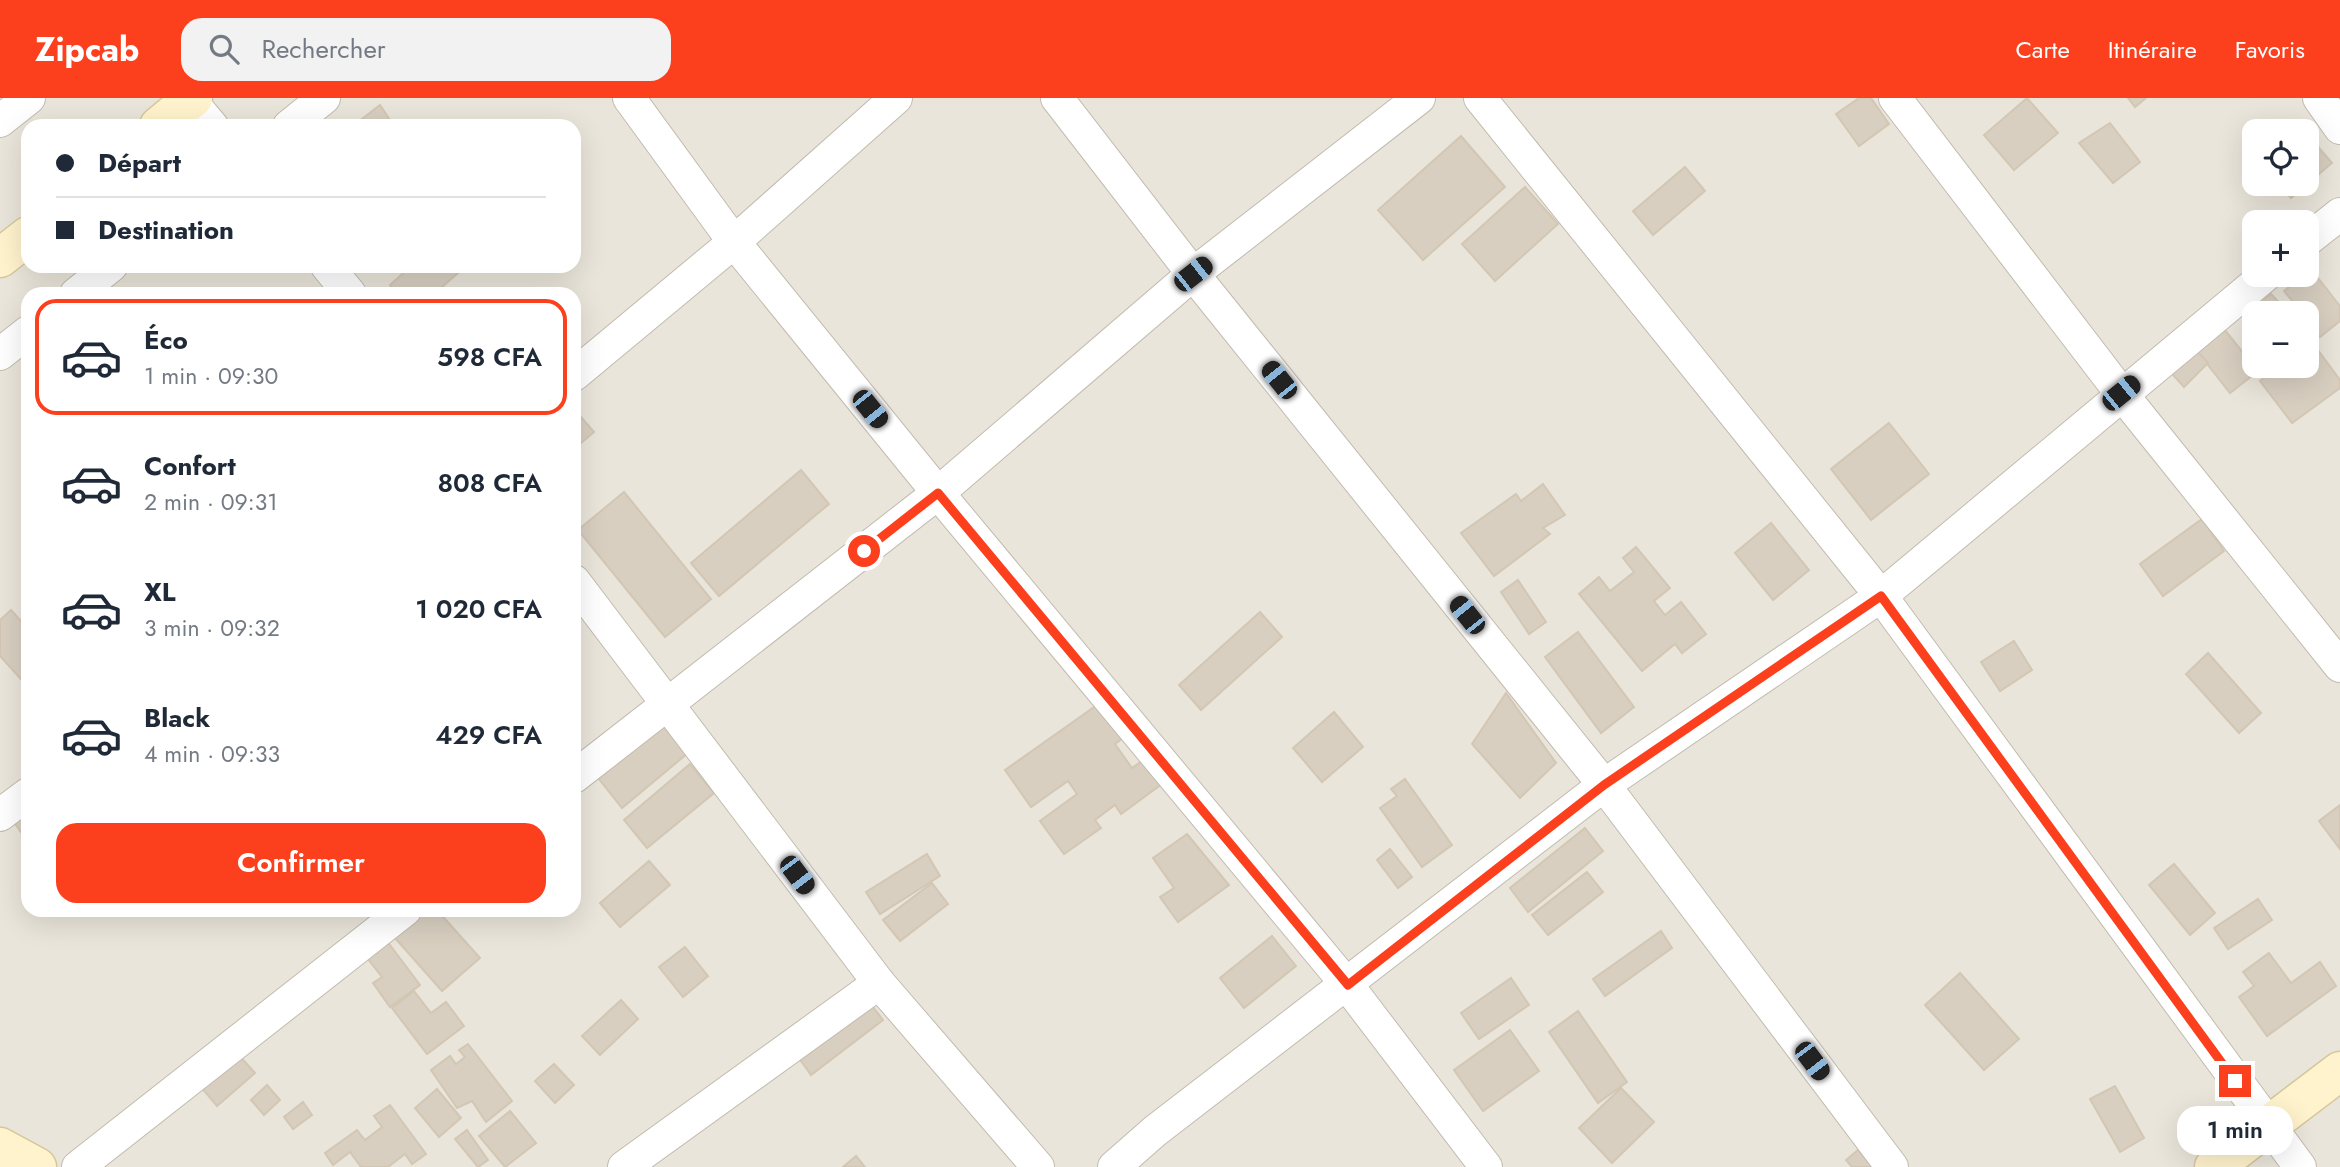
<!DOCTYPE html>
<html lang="fr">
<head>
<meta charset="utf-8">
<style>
  body { margin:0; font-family:Jost,sans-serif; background:#f2f2f3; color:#1f2937; height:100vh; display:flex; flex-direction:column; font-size:26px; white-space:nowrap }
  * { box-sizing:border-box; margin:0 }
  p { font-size:23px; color:#747a83 }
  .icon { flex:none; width:38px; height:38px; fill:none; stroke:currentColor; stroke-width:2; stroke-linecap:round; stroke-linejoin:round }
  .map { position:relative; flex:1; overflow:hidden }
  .details { position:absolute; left:21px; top:189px; width:560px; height:630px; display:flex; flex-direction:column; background:#fff; border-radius:21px; box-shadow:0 7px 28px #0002 }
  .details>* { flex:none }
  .guide { position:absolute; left:21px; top:21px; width:560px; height:154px; border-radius:21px; box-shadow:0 7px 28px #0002; display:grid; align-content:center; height:154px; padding:0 35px; background:#fff }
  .fabs { position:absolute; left:2242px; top:21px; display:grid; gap:14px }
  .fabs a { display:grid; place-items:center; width:77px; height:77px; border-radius:14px; background:#fff; box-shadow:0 7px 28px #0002; font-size:35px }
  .end { position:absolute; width:32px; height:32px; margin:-16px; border:9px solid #fc3f1d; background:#fff; box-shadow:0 0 0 4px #fff }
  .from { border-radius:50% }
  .bubble { position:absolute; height:49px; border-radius:21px; background:#fff; box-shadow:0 7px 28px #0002; font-size:23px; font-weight:600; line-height:49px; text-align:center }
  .car { position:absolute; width:21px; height:42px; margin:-21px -10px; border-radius:9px; box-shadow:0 0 5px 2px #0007; background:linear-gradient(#222 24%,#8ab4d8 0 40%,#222 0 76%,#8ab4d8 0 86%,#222 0) }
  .guide b { display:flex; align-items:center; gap:24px; height:66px; font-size:26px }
  .guide b+b { border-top:2px solid #e0e1e3 }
  .guide i { width:18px; height:18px; background:#1f2937 }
  ul { padding:12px 0 0; list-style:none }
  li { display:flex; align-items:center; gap:21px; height:116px; margin:0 14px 10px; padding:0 21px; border:4px solid transparent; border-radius:21px }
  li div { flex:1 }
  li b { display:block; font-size:26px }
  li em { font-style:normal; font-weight:600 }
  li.selected { border-color:#fc3f1d }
  li>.icon { width:63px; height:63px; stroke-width:1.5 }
  .action { display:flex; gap:14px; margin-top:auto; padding:14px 35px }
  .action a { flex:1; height:80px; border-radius:21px; background:#fc3f1d; color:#fff; font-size:28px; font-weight:600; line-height:80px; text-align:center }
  header { display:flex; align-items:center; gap:42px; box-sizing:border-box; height:98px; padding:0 35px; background:#fc3f1d; color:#fff }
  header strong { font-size:33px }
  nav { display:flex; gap:38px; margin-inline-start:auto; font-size:24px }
  .search { width:490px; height:63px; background:#f2f2f3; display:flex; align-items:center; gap:18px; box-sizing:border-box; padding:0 24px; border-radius:21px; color:#747a83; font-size:26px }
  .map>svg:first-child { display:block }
  .residential { fill:#eae5da; fill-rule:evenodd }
  .building { fill:#d8cfc1; stroke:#d3c7b4; stroke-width:2 }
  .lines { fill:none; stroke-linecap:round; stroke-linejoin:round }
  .street-casing { stroke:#c2bbae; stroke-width:34 }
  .secondary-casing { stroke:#d6c79b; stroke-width:41 }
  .street { stroke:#fff; stroke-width:32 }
  .secondary { stroke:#fff3cd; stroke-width:38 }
  .route { stroke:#fc3f1d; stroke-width:9 }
</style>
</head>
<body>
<header>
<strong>Zipcab</strong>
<div class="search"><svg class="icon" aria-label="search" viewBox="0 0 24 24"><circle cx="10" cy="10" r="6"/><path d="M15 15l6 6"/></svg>Rechercher</div>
<nav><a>Carte</a><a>Itinéraire</a><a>Favoris</a></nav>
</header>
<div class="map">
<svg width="2340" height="1069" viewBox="0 0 2340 1069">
  <rect width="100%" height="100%" fill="#f6f3ec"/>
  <!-- residential -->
  <path class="residential" d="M 0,0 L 2340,0 L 2340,1069 L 0,1069 ZM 28,28 L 574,28 L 574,168 L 28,168 ZM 2254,33 L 2306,33 L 2306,86 L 2254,86 ZM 2254,124 L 2306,124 L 2306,177 L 2254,177 ZM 28,196 L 574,196 L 574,812 L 28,812 ZM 2254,215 L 2306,215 L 2306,268 L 2254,268 Z"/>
  <!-- building -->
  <g class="building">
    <path d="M 1859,0 L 1871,0 L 1889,26 L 1859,48 L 1836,16 Z"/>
    <path d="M 2027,0 L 2058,35 L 2014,72 L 1984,37 Z"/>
    <path d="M 2128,0 L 2146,0 L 2135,9 Z"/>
    <path d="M 380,7 L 394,28 L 353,28 Z"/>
    <path d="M 2110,25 L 2140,64 L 2113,85 L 2079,45 Z"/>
    <path d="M 2306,35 L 2332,65 L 2291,100 L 2279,86 L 2306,86 Z"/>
    <path d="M 1461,38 L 1505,89 L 1423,162 L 1378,112 Z"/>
    <path d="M 1685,69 L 1705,93 L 1653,137 L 1633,113 Z"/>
    <path d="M 1525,89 L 1558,126 L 1495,183 L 1462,146 Z"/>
    <path d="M 411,168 L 466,168 L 434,196 L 397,196 L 390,187 Z"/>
    <path d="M 2311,171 L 2340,208 L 2340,223 L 2320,239 L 2306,222 L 2306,215 L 2302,215 L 2284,193 Z"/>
    <path d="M 2271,196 L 2289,215 L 2254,217 L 2251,214 Z"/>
    <path d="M 2220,226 L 2258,273 L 2230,295 L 2193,248 Z"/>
    <path d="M 2312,244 L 2340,282 L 2340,290 L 2292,325 L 2260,283 L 2280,268 L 2306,268 L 2306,248 Z"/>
    <path d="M 2190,245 L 2208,265 L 2184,289 L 2165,268 Z"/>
    <path d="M 574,311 L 594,334 L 574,351 Z"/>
    <path d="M 1889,325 L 1929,376 L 1871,422 L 1831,371 Z"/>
    <path d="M 801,372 L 829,406 L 719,498 L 691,465 Z"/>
    <path d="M 1543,386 L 1565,417 L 1543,430 L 1550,436 L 1494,478 L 1461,435 L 1516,396 L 1521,403 Z"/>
    <path d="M 624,394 L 711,501 L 665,539 L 578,432 Z"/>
    <path d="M 2202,421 L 2224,453 L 2163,498 L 2140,466 Z"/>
    <path d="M 1771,425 L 1809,472 L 1773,502 L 1735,455 Z"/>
    <path d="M 1636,449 L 1670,490 L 1654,503 L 1665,517 L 1681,504 L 1706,536 L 1682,555 L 1675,546 L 1642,573 L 1579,496 L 1599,479 L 1610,493 L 1634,474 L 1623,460 Z"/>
    <path d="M 1518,482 L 1546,524 L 1529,536 L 1501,494 Z"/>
    <path d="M 11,512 L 28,531 L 28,589 L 0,558 L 0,522 Z"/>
    <path d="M 1260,514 L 1282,539 L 1201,612 L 1179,587 Z"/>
    <path d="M 1578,534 L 1634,609 L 1601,635 L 1545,559 Z"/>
    <path d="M 2014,543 L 2032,572 L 2000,593 L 1981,564 Z"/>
    <path d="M 2208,555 L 2261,615 L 2239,635 L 2186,576 Z"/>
    <path d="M 1506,595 L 1556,665 L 1520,700 L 1472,646 Z"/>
    <path d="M 1107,600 L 1131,634 L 1115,646 L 1132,670 L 1149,658 L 1166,683 L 1121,716 L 1115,707 L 1095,722 L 1101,730 L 1064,756 L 1040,723 L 1077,696 L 1068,683 L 1031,709 L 1005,672 Z"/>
    <path d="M 1334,614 L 1363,649 L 1322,684 L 1293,650 Z"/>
    <path d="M 655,616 L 688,655 L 622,710 L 591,671 Z"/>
    <path d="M 690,666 L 714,695 L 647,750 L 624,722 Z"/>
    <path d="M 1405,681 L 1452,747 L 1422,769 L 1380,710 L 1397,698 L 1391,691 Z"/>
    <path d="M 28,701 L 28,744 L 8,716 Z"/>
    <path d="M 2340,707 L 2340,751 L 2319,723 Z"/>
    <path d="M 1585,730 L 1603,753 L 1528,814 L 1510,790 Z"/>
    <path d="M 1187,736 L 1229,787 L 1178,824 L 1160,799 L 1174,790 L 1153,760 Z"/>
    <path d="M 1390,751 L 1412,779 L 1398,790 L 1377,762 Z"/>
    <path d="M 927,756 L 940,778 L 880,816 L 866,794 Z"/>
    <path d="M 649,763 L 670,787 L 620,829 L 600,805 Z"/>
    <path d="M 2174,766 L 2215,815 L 2190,837 L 2149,787 Z"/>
    <path d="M 1587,774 L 1603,794 L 1548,837 L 1532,817 Z"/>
    <path d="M 932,785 L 948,806 L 900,843 L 883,822 Z"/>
    <path d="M 2258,801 L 2272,822 L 2228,851 L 2214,830 Z"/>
    <path d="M 392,812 L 437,812 L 480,860 L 442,893 L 380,823 Z"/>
    <path d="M 1661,833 L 1672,850 L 1605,898 L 1593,881 Z"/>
    <path d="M 381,835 L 420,887 L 390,909 L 373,885 L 382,879 L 360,851 Z"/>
    <path d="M 1272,838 L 1296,868 L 1244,910 L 1220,880 Z"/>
    <path d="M 685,849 L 708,878 L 683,899 L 659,869 Z"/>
    <path d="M 2269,855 L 2291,885 L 2320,864 L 2336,888 L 2267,938 L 2239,899 L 2254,888 L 2243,874 Z"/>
    <path d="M 1960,875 L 2019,941 L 1984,972 L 1925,907 Z"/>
    <path d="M 1511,880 L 1529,907 L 1479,941 L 1461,915 Z"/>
    <path d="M 414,893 L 431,915 L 446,904 L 464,928 L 427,956 L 392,910 Z"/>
    <path d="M 866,900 L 883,922 L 811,977 L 794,953 Z"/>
    <path d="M 621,902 L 638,921 L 600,957 L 582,938 Z"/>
    <path d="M 1578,913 L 1627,984 L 1598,1005 L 1549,934 Z"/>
    <path d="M 1510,932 L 1539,973 L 1483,1013 L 1454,972 Z"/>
    <path d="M 226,943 L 255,975 L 217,1008 L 200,988 Z"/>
    <path d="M 468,946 L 512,1003 L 486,1024 L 472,1003 L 457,1010 L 431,972 L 450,958 L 456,966 L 465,959 L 459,952 Z"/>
    <path d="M 554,966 L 574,987 L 555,1005 L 535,983 Z"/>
    <path d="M 267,987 L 280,1002 L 264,1017 L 251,1002 Z"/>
    <path d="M 2115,988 L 2144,1040 L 2120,1054 L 2090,1001 Z"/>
    <path d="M 1621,990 L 1654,1024 L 1612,1065 L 1579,1030 Z"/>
    <path d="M 437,991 L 461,1020 L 439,1039 L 415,1010 Z"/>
    <path d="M 303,1004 L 312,1017 L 293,1031 L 284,1019 Z"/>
    <path d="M 390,1007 L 426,1056 L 412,1066 L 405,1056 L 388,1069 L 361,1069 L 350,1054 L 333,1067 L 325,1055 L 357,1032 L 365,1042 L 382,1029 L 374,1018 Z"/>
    <path d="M 510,1013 L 536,1045 L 505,1069 L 479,1038 Z"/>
    <path d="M 467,1032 L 488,1062 L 478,1069 L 455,1041 Z"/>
    <path d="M 1858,1052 L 1873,1069 L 1852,1069 L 1846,1062 Z"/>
    <path d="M 856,1058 L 865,1069 L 843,1069 Z"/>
  </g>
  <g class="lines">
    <defs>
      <g id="street">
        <path d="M 629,0 L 734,144 L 938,395 L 1348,888 L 1486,1069"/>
        <path d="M 1057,0 L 1193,176 L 1604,687 L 1892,1069"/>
        <path d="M 1480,0 L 1881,498 L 2300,1069"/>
        <path d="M 1895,0 L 2121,295 L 2340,568"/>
        <path d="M 2319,0 L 2340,30"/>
        <path d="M 190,2 L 212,28"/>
        <path d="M 0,23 L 29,0"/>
        <path d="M 289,28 L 324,0"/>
        <path d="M 2306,143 L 2340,116"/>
        <path d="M 327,168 L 350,196"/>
        <path d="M 76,196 L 111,168"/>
        <path d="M 0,256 L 28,234"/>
        <path d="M 574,277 L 734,144 L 896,0"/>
        <path d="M 574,483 L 879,885 L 1038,1069"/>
        <path d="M 574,679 L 938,395 L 1193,176 L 1419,0"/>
        <path d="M 0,717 L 28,696"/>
        <path d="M 78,1069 L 405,812"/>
        <path d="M 624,1069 L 879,885"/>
        <path d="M 1114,1069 L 1155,1033 L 1604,687 L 1881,498 L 2266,177"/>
      </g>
      <g id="secondary">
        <path d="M 159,28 L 193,0"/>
        <path d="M 0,160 L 28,138"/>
        <path d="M 0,1049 L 37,1069"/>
        <path d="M 2214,1069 L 2340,973"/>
      </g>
    </defs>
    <!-- street casing -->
    <use href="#street" class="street-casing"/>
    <!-- secondary casing -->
    <use href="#secondary" class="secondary-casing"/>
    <!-- street -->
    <use href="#street" class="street"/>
    <!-- secondary -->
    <use href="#secondary" class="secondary"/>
  </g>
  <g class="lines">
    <!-- route -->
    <path class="route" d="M 864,453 L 938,395 L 1348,887 L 1604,687 L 1881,498 L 2235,983"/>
  </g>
</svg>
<div class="fabs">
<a><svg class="icon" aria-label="locate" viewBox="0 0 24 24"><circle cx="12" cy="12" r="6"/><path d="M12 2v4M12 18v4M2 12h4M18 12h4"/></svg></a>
<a>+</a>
<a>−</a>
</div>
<i class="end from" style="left:864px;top:453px"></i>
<i class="end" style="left:2235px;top:983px"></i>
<div class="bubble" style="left:2177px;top:1008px;width:116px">1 min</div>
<i class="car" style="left:1193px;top:176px;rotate:52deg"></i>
<i class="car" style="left:1279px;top:282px;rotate:321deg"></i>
<i class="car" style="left:2121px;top:295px;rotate:51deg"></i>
<i class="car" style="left:870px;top:311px;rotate:141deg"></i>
<i class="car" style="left:1467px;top:517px;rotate:321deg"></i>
<i class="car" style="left:797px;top:777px;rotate:143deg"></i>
<i class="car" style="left:1812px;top:963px;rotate:143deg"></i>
<div class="guide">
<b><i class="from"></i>Départ</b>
<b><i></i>Destination</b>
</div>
<section class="details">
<ul>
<li class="selected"><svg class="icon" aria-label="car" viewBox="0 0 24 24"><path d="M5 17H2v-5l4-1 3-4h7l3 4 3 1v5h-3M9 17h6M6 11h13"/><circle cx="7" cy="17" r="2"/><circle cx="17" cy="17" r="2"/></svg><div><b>Éco</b><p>1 min · 09:30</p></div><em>598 CFA</em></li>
<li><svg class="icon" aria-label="car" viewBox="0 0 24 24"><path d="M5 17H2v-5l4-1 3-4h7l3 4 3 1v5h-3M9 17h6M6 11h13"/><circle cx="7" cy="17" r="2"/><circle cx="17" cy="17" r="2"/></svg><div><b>Confort</b><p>2 min · 09:31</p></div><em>808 CFA</em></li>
<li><svg class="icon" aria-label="car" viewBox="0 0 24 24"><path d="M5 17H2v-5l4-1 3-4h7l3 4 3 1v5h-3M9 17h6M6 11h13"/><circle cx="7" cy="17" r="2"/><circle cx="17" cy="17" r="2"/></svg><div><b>XL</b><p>3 min · 09:32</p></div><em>1 020 CFA</em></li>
<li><svg class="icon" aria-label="car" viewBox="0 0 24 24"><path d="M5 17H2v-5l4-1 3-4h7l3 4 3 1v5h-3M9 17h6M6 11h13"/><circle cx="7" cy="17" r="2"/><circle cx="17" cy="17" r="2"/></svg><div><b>Black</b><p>4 min · 09:33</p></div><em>429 CFA</em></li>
</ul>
<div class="action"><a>Confirmer</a></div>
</section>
</div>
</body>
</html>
